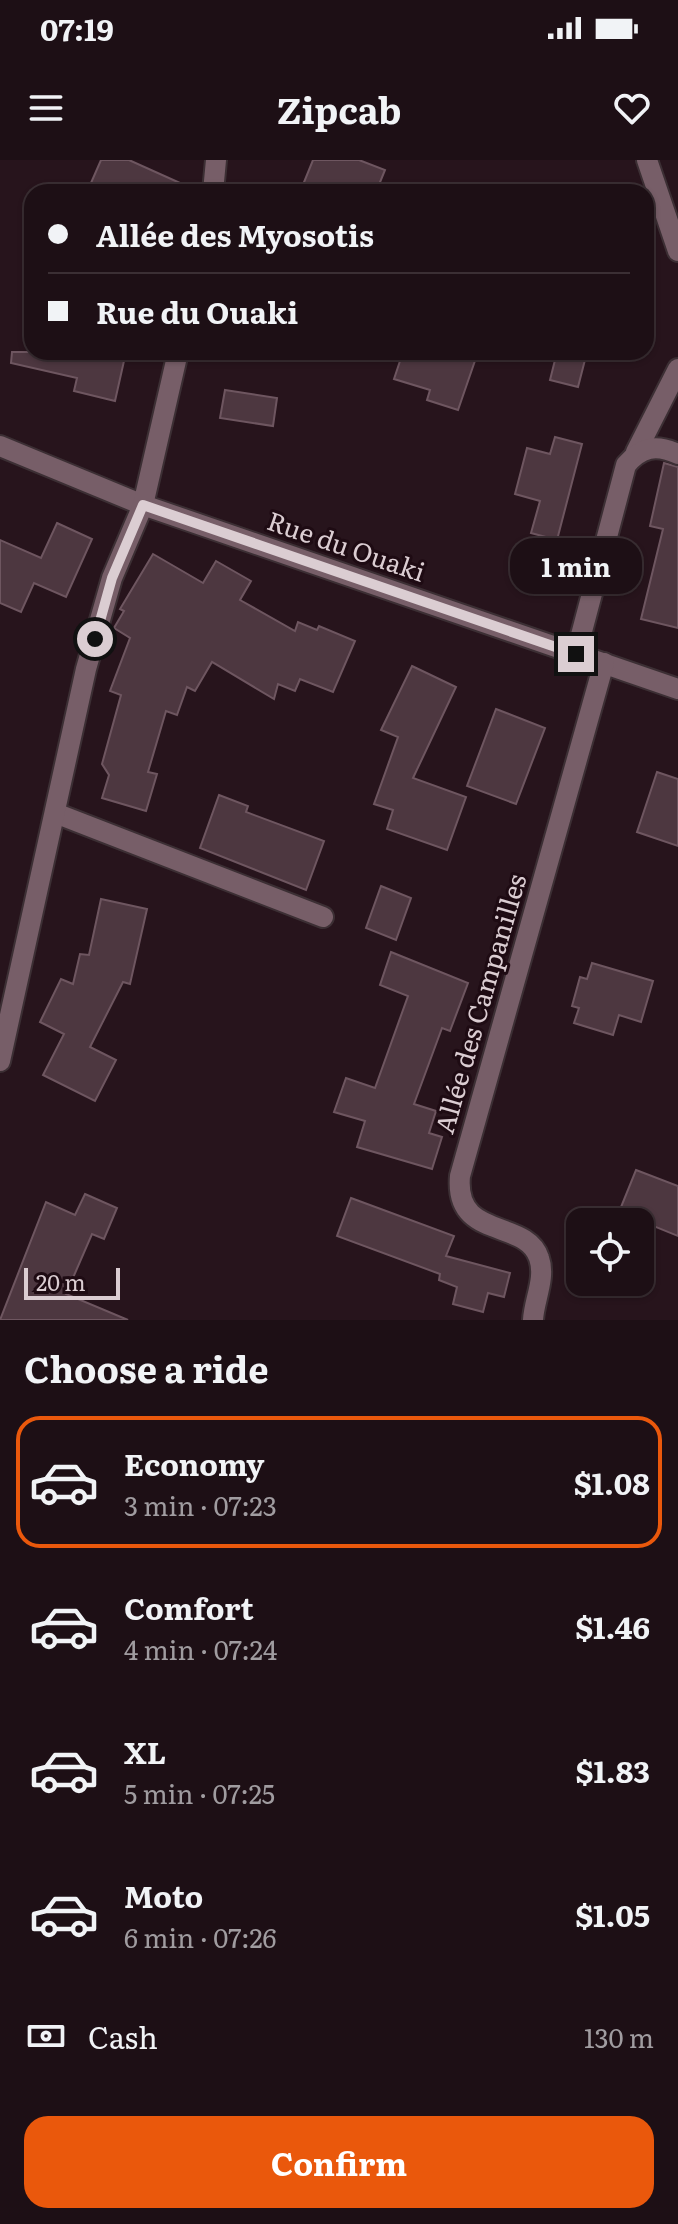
<!DOCTYPE html>
<html lang="en">
<head>
<meta charset="utf-8">
<style>
  body { margin:0; font-family:Literata,serif; background:#25181e; color:#f1f3f6; height:100vh; display:flex; flex-direction:column; font-size:30px; white-space:nowrap }
  * { box-sizing:border-box; margin:0 }
  p { font-size:26px; color:#a09ca0 }
  .icon { flex:none; width:44px; height:44px; fill:none; stroke:currentColor; stroke-width:2; stroke-linecap:round; stroke-linejoin:round }
  .map { position:relative; height:1160px; overflow:hidden }
  .details { display:flex; flex-direction:column; background:#1d0f15; flex:1 }
  .details>* { flex:none }
  .guide { position:absolute; left:24px; top:24px; width:630px; height:176px; border-radius:24px; box-shadow:0 2px 6px #0004,0 0 0 2px #3b2f34; display:grid; align-content:center; height:176px; padding:0 24px; background:#1d0f15 }
  .buttons { position:absolute; left:566px; top:1048px; display:grid; gap:16px }
  .buttons a { display:grid; place-items:center; width:88px; height:88px; border-radius:16px; background:#1d0f15; box-shadow:0 2px 6px #0004,0 0 0 2px #3b2f34; font-size:40px }
  .scale { position:absolute; left:24px; bottom:20px; width:96px; box-sizing:border-box; padding-left:8px; border:4px solid #dbcdd2; border-top:0; font-size:22px; line-height:28px; white-space:nowrap; color:#dbcdd2; -webkit-text-stroke:6px #1e0b13; paint-order:stroke }
  .end { position:absolute; width:36px; height:36px; margin:-18px; border:10px solid #dbcdd2; background:#111; box-shadow:0 0 0 4px #111 }
  .from { border-radius:50% }
  .bubble { position:absolute; height:56px; border-radius:24px; background:#1d0f15; box-shadow:0 2px 6px #0004,0 0 0 2px #3b2f34; font-size:26px; font-weight:700; line-height:56px; text-align:center }
  .guide b { display:flex; align-items:center; gap:28px; height:76px; font-size:30px }
  .guide b+b { border-top:2px solid #3b2f34 }
  .guide i { width:20px; height:20px; background:#f1f3f6 }
  ul { padding:0; list-style:none }
  li { display:flex; align-items:center; gap:24px; height:132px; margin:0 16px 12px; padding:0 8px; border:4px solid transparent; border-radius:24px }
  li div { flex:1 }
  li b { display:block; font-size:30px }
  li em { font-style:normal; font-weight:700 }
  li.current { border-color:#ea580c }
  li>.icon { width:72px; height:72px; stroke-width:1.5 }
  h2 { padding:0 24px; font-size:36px; line-height:96px }
  .pay { display:flex; align-items:center; gap:20px; height:88px; padding:0 24px; font-size:30px }
  .pay p { margin-inline-start:auto }
  .primary-button { display:flex; gap:16px; margin-top:auto; padding:16px 24px }
  .primary-button a { flex:1; height:92px; border-radius:24px; background:#ea580c; color:#fff; font-size:32px; font-weight:700; line-height:92px; text-align:center }
  .status { display:flex; justify-content:space-between; align-items:center; height:56px; padding:0 40px; background:#1d0f15; direction:ltr }
  .status svg { height:22px; fill:currentColor }
  header { display:flex; justify-content:space-between; align-items:center; height:104px; padding:0 24px; background:#1d0f15; font-size:36px; font-weight:700 }
  .map>svg:first-child { display:block }
  .building { fill:#4d3740; stroke:#6e5660; stroke-width:2 }
  .lines { fill:none; stroke-linecap:round; stroke-linejoin:round }
  .minor-casing { stroke:#3c2f34; stroke-width:24 }
  .minor { stroke:#775e68; stroke-width:20 }
  .route { stroke:#dbcdd2; stroke-width:10 }
  .labels { text-anchor:middle; stroke-width:6; stroke-linejoin:round; paint-order:stroke }
  .street-label { font-size:26px; fill:#dbcdd2; stroke:#1e0b13 }
</style>
</head>
<body>
<div class="status"><b>07:19</b><svg viewBox="0 0 49 12"><path d="M0 12V9h3v3zM5 12V6h3v6zM10 12V3h3v9zM15 12V0h3v12zM26 1h20v11H26zM47 4h2v5h-2z"/></svg></div>
<header><svg class="icon" aria-label="menu" viewBox="0 0 24 24"><path d="M4 6h16M4 12h16M4 18h16"/></svg>Zipcab<svg class="icon" aria-label="heart" viewBox="0 0 24 24"><path d="M12 20l-8-8c-3-5 5-10 8-4 3-6 11-1 8 4z"/></svg></header>
<div class="map">
<svg width="678" height="1160" viewBox="0 0 678 1160">
  <rect width="100%" height="100%" fill="#27141c"/>
  <!-- building -->
  <g class="building">
    <path d="M 101,0 L 129,0 L 200,32 L 87,32 Z"/>
    <path d="M 313,0 L 359,0 L 385,10 L 376,32 L 300,32 Z"/>
    <path d="M 12,192 L 126,192 L 115,241 L 74,231 L 77,218 L 11,203 Z"/>
    <path d="M 403,192 L 478,192 L 458,250 L 427,240 L 430,230 L 394,219 Z"/>
    <path d="M 557,192 L 587,192 L 578,227 L 550,220 Z"/>
    <path d="M 225,230 L 277,238 L 273,266 L 220,258 Z"/>
    <path d="M 555,277 L 582,284 L 557,380 L 531,373 L 540,341 L 515,334 L 527,288 L 550,294 Z"/>
    <path d="M 664,303 L 678,307 L 678,468 L 641,459 L 663,369 L 650,366 Z"/>
    <path d="M 57,363 L 92,379 L 66,437 L 34,423 L 21,452 L 0,443 L 0,380 L 41,398 Z"/>
    <path d="M 153,394 L 203,423 L 216,401 L 251,421 L 240,440 L 295,471 L 298,462 L 317,470 L 319,466 L 355,481 L 333,532 L 300,519 L 295,531 L 278,524 L 274,539 L 212,502 L 195,531 L 187,527 L 177,555 L 166,551 L 148,612 L 157,614 L 146,651 L 102,638 L 109,615 L 102,604 L 121,535 L 110,531 L 130,478 L 114,468 L 124,451 L 120,449 Z"/>
    <path d="M 412,506 L 456,527 L 413,618 L 466,637 L 447,690 L 387,669 L 393,650 L 374,644 L 398,577 L 381,570 Z"/>
    <path d="M 496,549 L 545,568 L 516,644 L 467,626 Z"/>
    <path d="M 657,612 L 678,619 L 678,686 L 637,672 Z"/>
    <path d="M 219,635 L 248,646 L 246,652 L 324,681 L 306,730 L 200,688 Z"/>
    <path d="M 381,726 L 411,738 L 396,780 L 366,768 Z"/>
    <path d="M 101,739 L 147,749 L 130,824 L 123,822 L 90,887 L 116,900 L 95,941 L 43,915 L 64,874 L 40,862 L 61,819 L 73,824 L 80,794 L 89,795 Z"/>
    <path d="M 391,792 L 468,823 L 450,871 L 442,868 L 414,944 L 436,951 L 429,973 L 442,977 L 432,1009 L 357,987 L 365,961 L 334,952 L 346,918 L 375,928 L 408,836 L 380,825 Z"/>
    <path d="M 592,803 L 653,821 L 641,862 L 619,855 L 613,875 L 574,863 L 579,848 L 572,846 L 580,817 L 587,819 Z"/>
    <path d="M 636,1010 L 678,1026 L 678,1076 L 619,1052 Z"/>
    <path d="M 85,1034 L 117,1048 L 104,1079 L 92,1074 L 66,1134 L 128,1160 L 0,1160 L 46,1042 L 75,1055 Z"/>
    <path d="M 351,1038 L 454,1076 L 446,1096 L 510,1113 L 504,1137 L 488,1133 L 483,1152 L 453,1144 L 457,1127 L 439,1120 L 440,1114 L 337,1076 Z"/>
  </g>
  <g class="lines">
    <defs>
      <g id="minor">
        <path d="M 647,0 L 678,91"/>
        <path d="M 213,32 L 216,0"/>
        <path d="M 0,286 L 143,345 L 678,529"/>
        <path d="M 636,292 L 678,209"/>
        <path d="M 576,494 L 626,305 C 641,287 656,284 678,294"/>
        <path d="M 55,653 L 323,757"/>
        <path d="M 0,901 L 86,509 L 112,418 L 143,345 L 178,192"/>
        <path d="M 533,1160 C 534,1140 546,1118 539,1098 C 526,1058 454,1081 460,1016 L 604,503"/>
      </g>
    </defs>
    <!-- minor casing -->
    <use href="#minor" class="minor-casing"/>
    <!-- minor -->
    <use href="#minor" class="minor"/>
  </g>
  <g class="lines">
    <!-- route -->
    <path class="route" d="M 95,479 L 112,418 L 143,345 L 576,494"/>
  </g>
  <g class="labels">
    <!-- street labels -->
    <g class="street-label">
      <text transform="translate(346 387) rotate(19)" y="9">Rue du Ouaki</text>
      <text transform="translate(481 844) rotate(-74)" y="9">Allée des Campanilles</text>
    </g>
  </g>
</svg>
<div class="buttons">
<a><svg class="icon" aria-label="locate" viewBox="0 0 24 24"><circle cx="12" cy="12" r="6"/><path d="M12 2v4M12 18v4M2 12h4M18 12h4"/></svg></a>
</div>
<div class="scale">20 m</div>
<i class="end from" style="left:95px;top:479px"></i>
<i class="end" style="left:576px;top:494px"></i>
<div class="bubble" style="left:510px;top:378px;width:132px">1 min</div>
<div class="guide">
<b><i class="from"></i>Allée des Myosotis</b>
<b><i></i>Rue du Ouaki</b>
</div>
</div>
<section class="details">
<h2>Choose a ride</h2>
<ul>
<li class="current"><svg class="icon" aria-label="car" viewBox="0 0 24 24"><path d="M5 17H2v-5l4-1 3-4h7l3 4 3 1v5h-3M9 17h6M6 11h13"/><circle cx="7" cy="17" r="2"/><circle cx="17" cy="17" r="2"/></svg><div><b>Economy</b><p>3 min · 07:23</p></div><em>$1.08</em></li>
<li><svg class="icon" aria-label="car" viewBox="0 0 24 24"><path d="M5 17H2v-5l4-1 3-4h7l3 4 3 1v5h-3M9 17h6M6 11h13"/><circle cx="7" cy="17" r="2"/><circle cx="17" cy="17" r="2"/></svg><div><b>Comfort</b><p>4 min · 07:24</p></div><em>$1.46</em></li>
<li><svg class="icon" aria-label="car" viewBox="0 0 24 24"><path d="M5 17H2v-5l4-1 3-4h7l3 4 3 1v5h-3M9 17h6M6 11h13"/><circle cx="7" cy="17" r="2"/><circle cx="17" cy="17" r="2"/></svg><div><b>XL</b><p>5 min · 07:25</p></div><em>$1.83</em></li>
<li><svg class="icon" aria-label="car" viewBox="0 0 24 24"><path d="M5 17H2v-5l4-1 3-4h7l3 4 3 1v5h-3M9 17h6M6 11h13"/><circle cx="7" cy="17" r="2"/><circle cx="17" cy="17" r="2"/></svg><div><b>Moto</b><p>6 min · 07:26</p></div><em>$1.05</em></li>
</ul>
<div class="pay"><svg class="icon" aria-label="cash" viewBox="0 0 24 24"><path d="M3 7h18v10H3z"/><circle cx="12" cy="12" r="2"/></svg>Cash<p>130 m</p></div>
<div class="primary-button"><a>Confirm</a></div>
</section>
</body>
</html>
